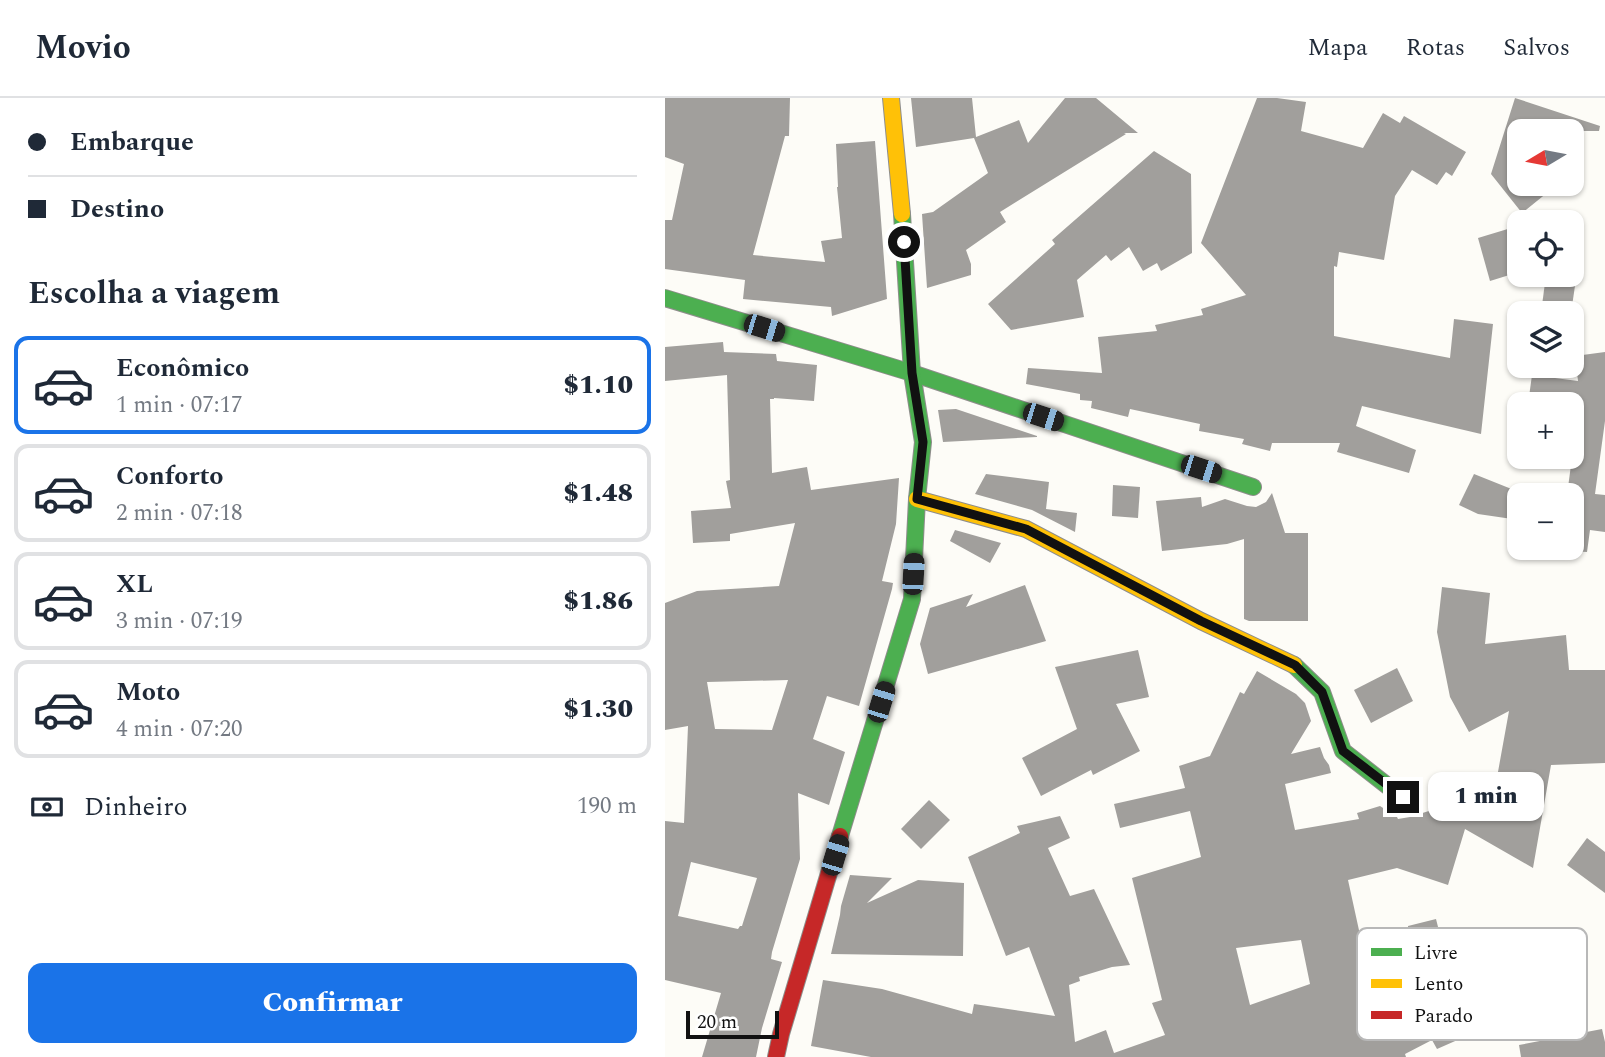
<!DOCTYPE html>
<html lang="pt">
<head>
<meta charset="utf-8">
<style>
  body { margin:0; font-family:Spectral,serif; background:#f6f6f7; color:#1f2937; height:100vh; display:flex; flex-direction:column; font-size:26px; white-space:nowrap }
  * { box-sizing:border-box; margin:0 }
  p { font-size:23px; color:#747a83 }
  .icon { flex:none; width:38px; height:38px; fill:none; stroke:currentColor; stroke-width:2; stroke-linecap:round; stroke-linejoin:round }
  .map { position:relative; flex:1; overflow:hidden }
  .panel { display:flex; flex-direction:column; background:#fff; width:665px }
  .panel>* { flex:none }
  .guide { display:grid; align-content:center; height:154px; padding:0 28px; background:#fff }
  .needle { width:46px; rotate:260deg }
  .fabs { position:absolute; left:842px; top:21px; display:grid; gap:14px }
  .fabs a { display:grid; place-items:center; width:77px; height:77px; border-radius:14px; background:#fff; box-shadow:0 2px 5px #0004; font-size:35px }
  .scale { position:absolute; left:21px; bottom:18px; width:93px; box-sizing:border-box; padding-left:7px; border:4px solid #111; border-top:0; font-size:19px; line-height:24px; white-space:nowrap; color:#111; -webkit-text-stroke:5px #fff; paint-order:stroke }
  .end { position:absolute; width:32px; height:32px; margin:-16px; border:9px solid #111; background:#fff; box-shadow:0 0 0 4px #fff }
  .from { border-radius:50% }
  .bubble { position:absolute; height:49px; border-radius:14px; background:#fff; box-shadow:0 2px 5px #0004; font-size:23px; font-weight:800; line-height:49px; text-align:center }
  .car { position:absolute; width:21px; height:42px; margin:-21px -10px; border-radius:9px; box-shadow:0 0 5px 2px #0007; background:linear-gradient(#222 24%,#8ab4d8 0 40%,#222 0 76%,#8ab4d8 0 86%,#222 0) }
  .guide b { display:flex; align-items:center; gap:24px; height:66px; font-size:26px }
  .guide b+b { border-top:2px solid #e0e1e3 }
  .guide i { width:18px; height:18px; background:#1f2937 }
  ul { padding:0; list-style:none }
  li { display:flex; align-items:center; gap:21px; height:98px; margin:0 14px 10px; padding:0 14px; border:4px solid #e0e1e3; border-radius:14px }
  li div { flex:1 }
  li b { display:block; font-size:26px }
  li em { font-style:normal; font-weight:800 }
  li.active { border-color:#1a73e8 }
  li>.icon { width:63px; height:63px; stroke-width:1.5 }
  h2 { padding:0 28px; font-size:32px; line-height:84px }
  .pay { display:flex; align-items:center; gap:18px; height:77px; padding:0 28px; font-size:26px }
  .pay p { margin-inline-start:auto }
  .button { display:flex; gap:14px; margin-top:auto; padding:14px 28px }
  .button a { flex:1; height:80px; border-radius:14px; background:#1a73e8; color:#fff; font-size:28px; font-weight:800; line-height:80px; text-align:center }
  header { display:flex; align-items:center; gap:42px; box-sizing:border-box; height:98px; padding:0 35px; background:#fff; border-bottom:2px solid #e0e1e3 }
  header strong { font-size:33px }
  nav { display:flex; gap:38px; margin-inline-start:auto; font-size:24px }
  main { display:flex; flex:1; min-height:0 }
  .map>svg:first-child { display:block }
  .building { fill:#a19f9c; fill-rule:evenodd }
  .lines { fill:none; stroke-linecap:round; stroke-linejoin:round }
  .fast-casing { stroke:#8e8d8b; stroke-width:18 }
  .slow-casing { stroke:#8e8d8b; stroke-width:18 }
  .jam-casing { stroke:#8e8d8b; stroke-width:18 }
  .fast { stroke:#4caf50; stroke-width:16 }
  .slow { stroke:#ffc107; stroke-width:16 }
  .jam { stroke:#c62828; stroke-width:16 }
  .route { stroke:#111; stroke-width:9 }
  .key { fill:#fff; stroke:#b8b8b8; stroke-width:2 }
  .key-label { font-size:19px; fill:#111 }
</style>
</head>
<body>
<header>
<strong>Movio</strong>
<nav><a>Mapa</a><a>Rotas</a><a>Salvos</a></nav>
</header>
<main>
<section class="panel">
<div class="guide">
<b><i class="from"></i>Embarque</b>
<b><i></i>Destino</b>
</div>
<h2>Escolha a viagem</h2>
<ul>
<li class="active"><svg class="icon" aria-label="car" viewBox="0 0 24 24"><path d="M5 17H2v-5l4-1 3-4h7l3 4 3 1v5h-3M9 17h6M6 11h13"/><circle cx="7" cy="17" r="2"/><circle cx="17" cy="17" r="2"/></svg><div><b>Econômico</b><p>1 min · 07:17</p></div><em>$1.10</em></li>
<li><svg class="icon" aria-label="car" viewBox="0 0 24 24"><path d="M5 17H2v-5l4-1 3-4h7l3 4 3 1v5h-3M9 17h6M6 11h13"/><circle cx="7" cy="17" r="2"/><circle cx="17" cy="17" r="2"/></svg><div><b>Conforto</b><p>2 min · 07:18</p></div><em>$1.48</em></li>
<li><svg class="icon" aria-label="car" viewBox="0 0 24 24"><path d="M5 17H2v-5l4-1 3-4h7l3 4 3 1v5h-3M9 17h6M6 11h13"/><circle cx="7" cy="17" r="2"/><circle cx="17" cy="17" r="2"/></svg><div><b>XL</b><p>3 min · 07:19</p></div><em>$1.86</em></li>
<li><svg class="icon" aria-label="car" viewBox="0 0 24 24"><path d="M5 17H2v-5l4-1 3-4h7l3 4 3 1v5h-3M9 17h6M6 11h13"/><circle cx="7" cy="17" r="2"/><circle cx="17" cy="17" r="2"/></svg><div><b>Moto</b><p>4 min · 07:20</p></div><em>$1.30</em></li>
</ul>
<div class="pay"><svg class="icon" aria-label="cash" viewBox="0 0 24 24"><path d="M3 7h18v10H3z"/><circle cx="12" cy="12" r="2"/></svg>Dinheiro<p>190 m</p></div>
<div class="button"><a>Confirmar</a></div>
</section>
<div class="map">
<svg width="940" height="959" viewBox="0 0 940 959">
  <rect width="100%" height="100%" fill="#fdfcf7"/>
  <!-- building -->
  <g class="building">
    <path d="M 0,0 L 125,0 L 124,38 L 120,38 L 88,157 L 160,164 L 156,143 L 177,140 L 172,89 L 173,89 L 171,46 L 210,43 L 222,201 L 167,218 L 166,209 L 78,201 L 80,182 L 0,171 L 0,122 L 7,122 L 19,66 L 0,59 Z"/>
    <path d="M 246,0 L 307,0 L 311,39 L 354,22 L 363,45 L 400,0 L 431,0 L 473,35 L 459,35 L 461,36 L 335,114 L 341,124 L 301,152 L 306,166 L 306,177 L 262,190 L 257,116 L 268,114 L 323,75 L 309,40 L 251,49 Z"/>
    <path d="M 592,0 L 612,0 L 641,4 L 636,33 L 698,50 L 718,15 L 735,25 L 739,18 L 801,54 L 787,78 L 781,74 L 772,87 L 747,72 L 730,98 L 719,162 L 674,154 L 672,169 L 669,168 L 669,238 L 785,260 L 789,221 L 828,226 L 816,336 L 697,308 L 691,328 L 751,352 L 744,375 L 672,354 L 675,345 L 607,345 L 605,353 L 577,346 L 579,341 L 534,333 L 535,326 L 465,311 L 463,319 L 426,310 L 427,303 L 415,302 L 415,296 L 361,286 L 363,270 L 437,275 L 433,239 L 492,233 L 490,227 L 538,217 L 536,211 L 581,197 L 536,145 Z"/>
    <path d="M 850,0 L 935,28 L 934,33 L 854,33 L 854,86 L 893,86 L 857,115 L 826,76 Z"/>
    <path d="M 489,53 L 526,76 L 527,155 L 496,173 L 492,165 L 478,173 L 464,149 L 446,163 L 441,157 L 412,182 L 419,219 L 346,232 L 323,206 L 390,146 L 387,142 Z"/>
    <path d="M 846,130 L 854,159 L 854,174 L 825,183 L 813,140 Z"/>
    <path d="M 881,177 L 911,181 L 906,215 L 876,215 Z"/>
    <path d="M 58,244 L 59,254 L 111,256 L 112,263 L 152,267 L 149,303 L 109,300 L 109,301 L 105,301 L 107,375 L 142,369 L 146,392 L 234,380 L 231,426 L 217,483 L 228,485 L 227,491 L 194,608 L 162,598 L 148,641 L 180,654 L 164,707 L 133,695 L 135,761 L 107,854 L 106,861 L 117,864 L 97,930 L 91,959 L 37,959 L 56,895 L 0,882 L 0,723 L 19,725 L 23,628 L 0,632 L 0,505 L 32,493 L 114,488 L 130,425 L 65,436 L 65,443 L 28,445 L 26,413 L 66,410 L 61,383 L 65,382 L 62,277 L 0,283 L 0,249 ZM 123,582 L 107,632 L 50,631 L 42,584 ZM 26,764 L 92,780 L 77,828 L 75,828 L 73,831 L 13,818 Z"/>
    <path d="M 940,254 L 940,323 L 930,396 L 940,397 L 940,434 L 925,432 L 922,454 L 906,453 L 906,397 L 902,397 L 906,367 L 906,306 L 863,306 L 867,277 L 913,283 L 910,258 Z"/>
    <path d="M 291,311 L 372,338 L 372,339 L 278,344 L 273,312 Z"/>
    <path d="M 321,376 L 384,384 L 381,411 L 412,415 L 410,434 L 367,412 L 310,396 Z"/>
    <path d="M 809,376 L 854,394 L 854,422 L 813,416 L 794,407 Z"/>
    <path d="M 448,387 L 475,389 L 473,420 L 447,418 Z"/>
    <path d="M 607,395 L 620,435 L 643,435 L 643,523 L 584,523 L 579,521 L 579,441 L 562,446 L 497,453 L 491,403 L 536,399 L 537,409 L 560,401 L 582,408 L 591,409 L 601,404 Z"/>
    <path d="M 290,432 L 336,445 L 325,465 L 285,443 Z"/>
    <path d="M 360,487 L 381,543 L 263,576 L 255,546 L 265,510 L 308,496 L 301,509 Z"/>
    <path d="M 777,489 L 825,495 L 820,546 L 901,537 L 904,572 L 940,572 L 940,665 L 886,667 L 868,770 L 800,731 L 783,787 L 732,770 L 683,782 L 697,846 L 743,830 L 743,828 L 771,821 L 787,884 L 803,873 L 828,909 L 793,932 L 797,940 L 772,951 L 767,942 L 740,956 L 741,959 L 206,959 L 146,948 L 158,882 L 217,891 L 307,916 L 309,906 L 390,918 L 364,849 L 341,858 L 303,759 L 355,735 L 352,728 L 395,718 L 405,740 L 383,750 L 405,798 L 429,791 L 465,867 L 447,869 L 414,879 L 415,883 L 404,887 L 410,944 L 441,932 L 449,955 L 500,937 L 487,905 L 497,902 L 467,780 L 536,759 L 525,713 L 455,730 L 449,706 L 520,690 L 514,668 L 545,658 L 575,594 L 579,596 L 592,573 L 631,596 L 640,605 L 646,623 L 626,656 L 655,649 L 659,660 L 664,667 L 666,675 L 620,686 L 630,732 L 694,721 L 692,715 L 715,708 L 732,719 L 733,721 L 745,719 L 770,711 L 771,712 L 829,696 L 844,613 L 804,634 L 785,599 L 772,534 ZM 636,842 L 645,886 L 585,907 L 571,850 ZM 755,862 L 785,907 L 727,934 L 699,882 Z"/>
    <path d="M 473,552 L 484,599 L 451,606 L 475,653 L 428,677 L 426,672 L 376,698 L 357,660 L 412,631 L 390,569 Z"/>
    <path d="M 732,570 L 748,603 L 706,625 L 689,592 Z"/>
    <path d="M 264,702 L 285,722 L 256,751 L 236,731 Z"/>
    <path d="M 922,740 L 940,754 L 940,795 L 902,767 Z"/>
    <path d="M 185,777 L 227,780 L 202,805 L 253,782 L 299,785 L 298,858 L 166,856 L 175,817 L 176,808 Z"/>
    <path d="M 937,931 L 940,944 L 940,959 L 856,959 L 854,947 Z"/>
  </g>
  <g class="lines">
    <defs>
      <g id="fast">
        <path d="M 0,200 L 247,275 L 588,389"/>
        <path d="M 629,567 L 657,594 L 678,653 L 738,700"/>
        <path d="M 175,738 L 247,501 L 252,401 L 258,344 L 247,275 L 237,116"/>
      </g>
      <g id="slow">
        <path d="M 226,0 L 237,116"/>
        <path d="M 252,401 L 361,431 L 536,523 L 629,567"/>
      </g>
      <path id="jam" d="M 111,959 L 116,936 L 175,738"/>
    </defs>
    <!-- fast casing -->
    <use href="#fast" class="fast-casing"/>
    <!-- slow casing -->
    <use href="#slow" class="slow-casing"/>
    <!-- jam casing -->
    <use href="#jam" class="jam-casing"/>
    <!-- fast -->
    <use href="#fast" class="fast"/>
    <!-- slow -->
    <use href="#slow" class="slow"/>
    <!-- jam -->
    <use href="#jam" class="jam"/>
  </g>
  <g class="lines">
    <!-- route -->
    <path class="route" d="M 239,144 L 247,275 L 258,344 L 252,401 L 361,431 L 536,523 L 630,567 L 657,594 L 678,653 L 738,699"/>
  </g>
  <!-- legend -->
  <rect x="692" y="830" width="230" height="112" rx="10" class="key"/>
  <rect x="706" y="850" width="31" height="8" fill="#4caf50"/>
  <rect x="706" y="881" width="31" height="9" fill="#ffc107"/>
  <rect x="706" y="913" width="31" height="8" fill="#c62828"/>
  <g class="key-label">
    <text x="749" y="861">Livre</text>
    <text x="749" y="892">Lento</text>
    <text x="749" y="924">Parado</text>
  </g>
</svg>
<div class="fabs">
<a><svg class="needle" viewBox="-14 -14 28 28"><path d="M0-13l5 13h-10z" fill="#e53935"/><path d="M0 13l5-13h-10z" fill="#747a83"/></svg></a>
<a><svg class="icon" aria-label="locate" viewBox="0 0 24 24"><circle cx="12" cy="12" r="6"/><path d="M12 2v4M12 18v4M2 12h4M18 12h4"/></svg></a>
<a><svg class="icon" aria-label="layers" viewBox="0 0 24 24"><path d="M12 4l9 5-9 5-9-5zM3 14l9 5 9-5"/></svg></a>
<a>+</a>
<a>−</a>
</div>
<div class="scale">20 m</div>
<i class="end from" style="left:239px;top:144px"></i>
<i class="end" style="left:738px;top:699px"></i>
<div class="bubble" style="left:763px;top:674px;width:116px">1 min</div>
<i class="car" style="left:99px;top:230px;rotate:107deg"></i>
<i class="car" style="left:378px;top:319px;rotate:108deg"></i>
<i class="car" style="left:536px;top:371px;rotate:108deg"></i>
<i class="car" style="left:248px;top:476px;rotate:3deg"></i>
<i class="car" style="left:216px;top:604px;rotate:17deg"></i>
<i class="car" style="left:170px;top:757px;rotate:17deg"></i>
</div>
</main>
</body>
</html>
